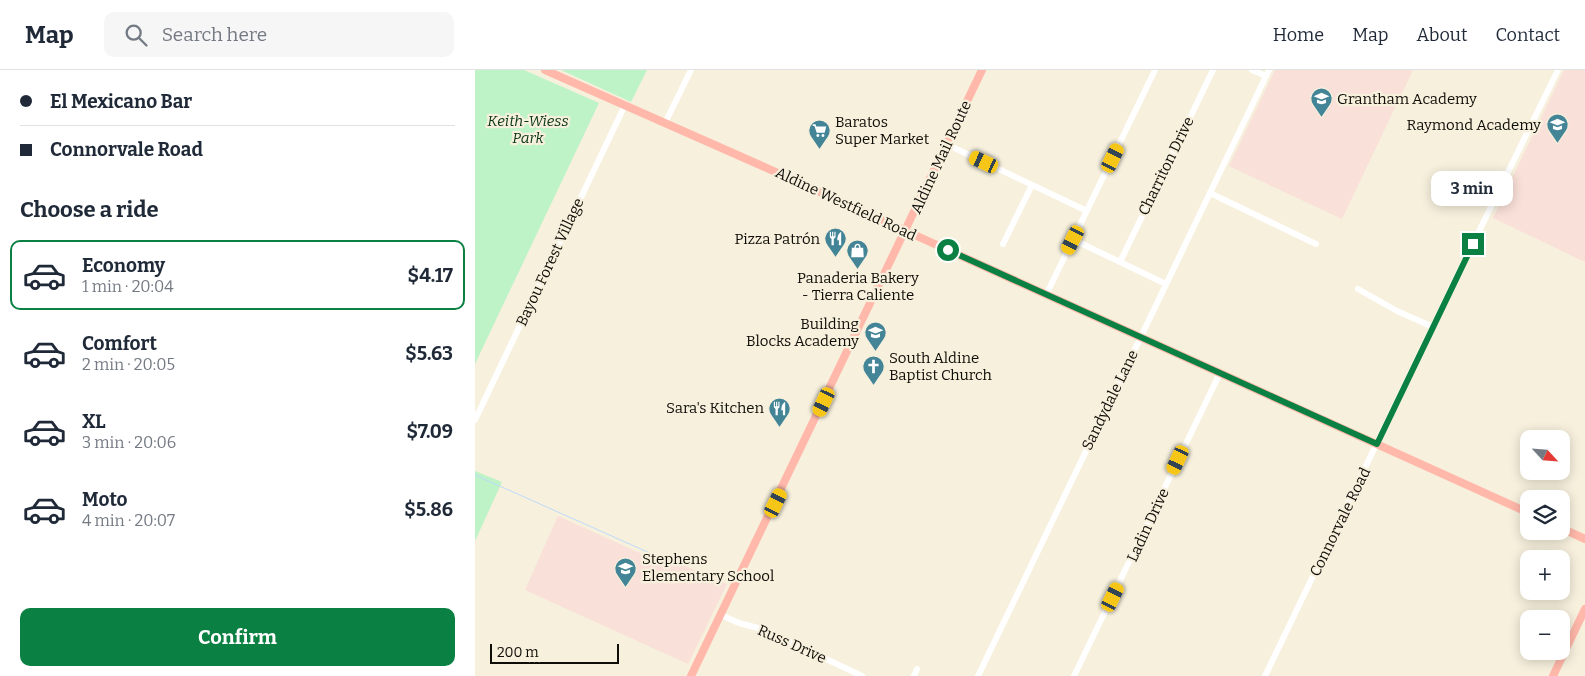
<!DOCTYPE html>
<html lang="en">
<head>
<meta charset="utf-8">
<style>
  body { margin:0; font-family:Bitter,serif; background:#f6f6f7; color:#1f2937; height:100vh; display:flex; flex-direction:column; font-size:19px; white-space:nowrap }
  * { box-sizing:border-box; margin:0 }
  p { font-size:16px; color:#747a83 }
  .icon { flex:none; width:28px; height:28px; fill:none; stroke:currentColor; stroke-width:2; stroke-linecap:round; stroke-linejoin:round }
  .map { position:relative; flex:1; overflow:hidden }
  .side { display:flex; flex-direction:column; background:#fff; width:475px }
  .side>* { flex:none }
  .hud { display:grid; align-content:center; height:110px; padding:0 20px; background:#fff }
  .needle { width:32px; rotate:116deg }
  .controls { position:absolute; left:1045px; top:360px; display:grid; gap:10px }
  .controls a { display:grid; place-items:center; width:50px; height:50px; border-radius:10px; background:#fff; box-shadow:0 2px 12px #0003; font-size:25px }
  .scale { position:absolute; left:15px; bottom:12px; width:129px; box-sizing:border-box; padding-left:5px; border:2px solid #0f0d07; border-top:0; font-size:14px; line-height:18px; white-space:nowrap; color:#0f0d07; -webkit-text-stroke:4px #f7f0dd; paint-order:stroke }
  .end { position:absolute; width:22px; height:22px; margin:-11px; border:6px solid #0b8043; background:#fff; box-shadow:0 0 0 2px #fff }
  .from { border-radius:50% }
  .bubble { position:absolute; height:35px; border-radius:10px; background:#fff; box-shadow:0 2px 12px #0003; font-size:16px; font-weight:700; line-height:35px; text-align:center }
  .car { position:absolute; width:15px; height:30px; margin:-15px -8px; border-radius:6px; box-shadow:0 0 4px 1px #0007; background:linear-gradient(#f5c518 24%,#345 0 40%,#f5c518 0 76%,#345 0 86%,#f5c518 0) }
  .hud b { display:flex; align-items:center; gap:18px; height:48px; font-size:19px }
  .hud b+b { border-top:1px solid #e0e1e3 }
  .hud i { width:12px; height:12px; background:#1f2937 }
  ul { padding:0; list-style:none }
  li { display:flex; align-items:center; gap:15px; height:70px; margin:0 10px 8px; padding:0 10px; border:2px solid transparent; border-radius:10px }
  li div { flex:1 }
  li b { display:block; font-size:19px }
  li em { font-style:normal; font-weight:700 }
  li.on { border-color:#0b8043 }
  li>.icon { width:45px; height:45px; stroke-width:1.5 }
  h2 { padding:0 20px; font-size:22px; line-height:60px }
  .primary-button { display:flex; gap:10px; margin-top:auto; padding:10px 20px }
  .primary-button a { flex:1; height:58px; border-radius:10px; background:#0b8043; color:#fff; font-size:20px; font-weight:700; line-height:58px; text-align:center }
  header { display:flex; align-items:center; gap:30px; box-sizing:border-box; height:70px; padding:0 25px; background:#fff; border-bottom:1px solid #e0e1e3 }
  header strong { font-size:24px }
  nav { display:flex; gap:28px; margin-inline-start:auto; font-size:18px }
  .search { width:350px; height:45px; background:#f6f6f7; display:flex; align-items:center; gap:12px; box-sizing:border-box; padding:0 18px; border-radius:10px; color:#747a83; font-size:19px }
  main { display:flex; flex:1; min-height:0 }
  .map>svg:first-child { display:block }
  .education { fill:#f9e0d8 }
  .green { fill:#bef3c7 }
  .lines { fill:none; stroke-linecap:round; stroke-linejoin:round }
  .stream { stroke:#bddafb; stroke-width:1 }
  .minor { stroke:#fff; stroke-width:6 }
  .major { stroke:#ffb8aa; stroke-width:8 }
  .route { stroke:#0b8043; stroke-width:6 }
  .labels { text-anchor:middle; stroke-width:4.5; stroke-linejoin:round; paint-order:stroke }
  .poi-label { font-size:15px; fill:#0f0d07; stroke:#f7f0dd; text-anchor:start }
  .park-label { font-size:15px; font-style:italic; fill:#093617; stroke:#f7f0dd }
  .street-label { font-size:15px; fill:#0f0d07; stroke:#f7f0dd }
</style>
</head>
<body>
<header>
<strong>Map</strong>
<div class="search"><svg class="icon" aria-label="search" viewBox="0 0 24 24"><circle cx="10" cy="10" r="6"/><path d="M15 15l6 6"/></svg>Search here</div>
<nav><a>Home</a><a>Map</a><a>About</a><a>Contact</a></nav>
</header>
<main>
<section class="side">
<div class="hud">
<b><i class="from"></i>El Mexicano Bar</b>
<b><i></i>Connorvale Road</b>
</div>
<h2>Choose a ride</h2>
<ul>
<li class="on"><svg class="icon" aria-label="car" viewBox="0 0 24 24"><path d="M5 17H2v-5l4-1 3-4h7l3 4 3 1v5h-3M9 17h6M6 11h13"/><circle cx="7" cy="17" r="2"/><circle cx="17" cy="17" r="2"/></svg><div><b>Economy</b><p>1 min · 20:04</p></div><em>$4.17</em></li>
<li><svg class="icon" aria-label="car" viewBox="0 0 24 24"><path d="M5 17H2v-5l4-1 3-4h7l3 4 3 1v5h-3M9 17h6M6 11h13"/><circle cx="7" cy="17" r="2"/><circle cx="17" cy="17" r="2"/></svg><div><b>Comfort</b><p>2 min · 20:05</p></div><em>$5.63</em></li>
<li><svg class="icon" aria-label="car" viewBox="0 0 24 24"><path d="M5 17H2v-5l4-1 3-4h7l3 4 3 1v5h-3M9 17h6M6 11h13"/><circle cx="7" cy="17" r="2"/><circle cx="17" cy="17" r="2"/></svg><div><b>XL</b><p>3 min · 20:06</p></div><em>$7.09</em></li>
<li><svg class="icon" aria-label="car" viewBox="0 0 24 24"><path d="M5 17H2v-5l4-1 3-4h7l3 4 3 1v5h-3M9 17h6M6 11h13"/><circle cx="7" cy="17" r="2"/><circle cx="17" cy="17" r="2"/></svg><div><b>Moto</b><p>4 min · 20:07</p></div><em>$5.86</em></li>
</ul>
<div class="primary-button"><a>Confirm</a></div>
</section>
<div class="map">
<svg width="1110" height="606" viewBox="0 0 1110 606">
  <rect width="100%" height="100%" fill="#f7f0dd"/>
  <!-- education -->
  <g class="education">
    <path d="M 800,0 L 938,0 L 867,149 L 754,96 Z"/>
    <path d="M 1089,0 L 1110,0 L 1110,192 L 1018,148 Z"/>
    <path d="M 83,446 L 191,495 L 195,489 L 252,514 L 213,594 L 50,520 Z"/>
  </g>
  <!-- green -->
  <g class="green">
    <path d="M 0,0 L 49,0 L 124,33 L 0,294 Z"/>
    <path d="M 86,0 L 172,0 L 156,32 Z"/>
    <path d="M 0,401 L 27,412 L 0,471 Z"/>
  </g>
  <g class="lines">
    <!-- stream -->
    <path class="stream" d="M 0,405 L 186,488"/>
    <!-- minor -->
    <g class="minor">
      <path d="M 777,0 L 791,6"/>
      <path d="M 190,53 L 216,0"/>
      <path d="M 471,74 L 612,141"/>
      <path d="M 735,123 L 841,174"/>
      <path d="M 599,170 L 691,214"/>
      <path d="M 528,174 L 557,115"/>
      <path d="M 645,192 L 738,0"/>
      <path d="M 883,219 L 922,241 L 958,257"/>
      <path d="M 571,225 L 680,0"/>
      <path d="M 0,350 L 150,35"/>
      <path d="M 246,545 L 264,553 L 290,560 L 387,606"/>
      <path d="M 439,606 L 442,599"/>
      <path d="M 503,606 L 794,0"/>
      <path d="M 599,606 L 745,303"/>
      <path d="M 790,606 L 986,198 L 1083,0"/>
    </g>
    <!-- major -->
    <g class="major">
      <path d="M 70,0 L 285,95 L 1054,443"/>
      <path d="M 1086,458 L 1110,469"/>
      <path d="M 216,606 L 507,0"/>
      <path d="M 1078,606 L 1110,539"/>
    </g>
  </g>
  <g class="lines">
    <!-- route -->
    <path class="route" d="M 473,180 L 902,374 L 998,174"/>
  </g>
  <!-- icons -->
  <defs>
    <symbol id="school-pin" viewBox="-11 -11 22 30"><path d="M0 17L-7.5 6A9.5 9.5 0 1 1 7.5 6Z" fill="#438596" stroke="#f7f0dd"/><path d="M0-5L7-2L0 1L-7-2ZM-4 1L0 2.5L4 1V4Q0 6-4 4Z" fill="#fff"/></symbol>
    <symbol id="supermarket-pin" viewBox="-11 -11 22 30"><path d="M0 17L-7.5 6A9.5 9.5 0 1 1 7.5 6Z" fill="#438596" stroke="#f7f0dd"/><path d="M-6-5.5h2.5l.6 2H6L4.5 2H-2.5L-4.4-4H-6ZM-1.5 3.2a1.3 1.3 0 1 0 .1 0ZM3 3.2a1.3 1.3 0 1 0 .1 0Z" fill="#fff"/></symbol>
    <symbol id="restaurant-pin" viewBox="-11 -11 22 30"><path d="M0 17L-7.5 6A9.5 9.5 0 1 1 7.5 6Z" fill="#438596" stroke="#f7f0dd"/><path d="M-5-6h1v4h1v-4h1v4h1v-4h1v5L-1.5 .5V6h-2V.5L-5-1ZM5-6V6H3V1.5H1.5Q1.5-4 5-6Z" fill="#fff"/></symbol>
    <symbol id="shop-pin" viewBox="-11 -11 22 30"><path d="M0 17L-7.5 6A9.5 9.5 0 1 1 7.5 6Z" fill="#438596" stroke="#f7f0dd"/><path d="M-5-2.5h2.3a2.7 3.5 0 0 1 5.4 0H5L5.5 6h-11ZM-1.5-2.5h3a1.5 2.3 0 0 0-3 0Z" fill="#fff"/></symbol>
    <symbol id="church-pin" viewBox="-11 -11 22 30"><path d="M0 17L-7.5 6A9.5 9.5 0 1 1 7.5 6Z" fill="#438596" stroke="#f7f0dd"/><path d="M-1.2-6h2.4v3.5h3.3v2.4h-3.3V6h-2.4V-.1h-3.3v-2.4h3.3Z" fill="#fff"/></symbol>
  </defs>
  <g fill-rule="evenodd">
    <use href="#school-pin" x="834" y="16" width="25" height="34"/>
    <use href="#school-pin" x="1070" y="42" width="25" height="34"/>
    <use href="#supermarket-pin" x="332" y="48" width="25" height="34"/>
    <use href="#restaurant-pin" x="348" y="156" width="25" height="34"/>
    <use href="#shop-pin" x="370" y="168" width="25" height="34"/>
    <use href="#school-pin" x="388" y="250" width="25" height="34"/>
    <use href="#church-pin" x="386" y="284" width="25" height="34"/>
    <use href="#restaurant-pin" x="292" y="326" width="25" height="34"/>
    <use href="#school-pin" x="138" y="486" width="25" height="34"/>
  </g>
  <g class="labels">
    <!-- poi labels -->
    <g class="poi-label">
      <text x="862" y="34">Grantham Academy</text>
      <text x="360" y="57">Baratos<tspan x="360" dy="17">Super Market</tspan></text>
      <text x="1066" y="60" text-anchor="end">Raymond Academy</text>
      <text x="345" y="174" text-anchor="end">Pizza Patrón</text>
      <text x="383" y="213" text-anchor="middle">Panaderia Bakery<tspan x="383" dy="17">- Tierra Caliente</tspan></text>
      <text x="384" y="259" text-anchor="end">Building<tspan x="384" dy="17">Blocks Academy</tspan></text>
      <text x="414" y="293">South Aldine<tspan x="414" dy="17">Baptist Church</tspan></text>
      <text x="289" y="343" text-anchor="end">Sara's Kitchen</text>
      <text x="167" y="494">Stephens<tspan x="167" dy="17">Elementary School</tspan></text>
    </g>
    <!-- park labels -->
    <g class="park-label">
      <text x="53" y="56">Keith-Wiess<tspan x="53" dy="17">Park</tspan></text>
    </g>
    <!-- street labels -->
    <g class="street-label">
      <text transform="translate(466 87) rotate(-65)" y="5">Aldine Mail Route</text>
      <text transform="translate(691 96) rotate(-64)" y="5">Charriton Drive</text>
      <text transform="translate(371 134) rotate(25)" y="5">Aldine Westfield Road</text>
      <text transform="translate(75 192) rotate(-65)" y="5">Bayou Forest Village</text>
      <text transform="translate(635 330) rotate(-64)" y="5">Sandydale Lane</text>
      <text transform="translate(865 452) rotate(-64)" y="5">Connorvale Road</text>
      <text transform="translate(673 455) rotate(-65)" y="5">Ladin Drive</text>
      <text transform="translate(317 574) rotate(24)" y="5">Russ Drive</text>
    </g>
  </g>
</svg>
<div class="controls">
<a><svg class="needle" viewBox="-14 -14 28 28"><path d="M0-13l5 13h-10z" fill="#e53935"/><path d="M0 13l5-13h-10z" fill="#747a83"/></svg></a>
<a><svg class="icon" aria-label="layers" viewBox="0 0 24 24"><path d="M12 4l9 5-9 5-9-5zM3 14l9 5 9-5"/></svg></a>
<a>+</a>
<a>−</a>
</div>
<div class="scale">200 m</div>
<i class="end from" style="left:473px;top:180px"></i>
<i class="end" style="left:998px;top:174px"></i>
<div class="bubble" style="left:956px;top:101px;width:82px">3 min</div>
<i class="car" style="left:638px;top:88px;rotate:26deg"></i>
<i class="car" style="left:509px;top:92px;rotate:295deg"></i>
<i class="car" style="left:598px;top:170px;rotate:207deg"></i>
<i class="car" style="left:349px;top:332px;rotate:205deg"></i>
<i class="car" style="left:703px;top:390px;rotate:205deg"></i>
<i class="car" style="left:301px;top:433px;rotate:26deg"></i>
<i class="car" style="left:638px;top:527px;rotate:26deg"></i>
</div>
</main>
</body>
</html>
